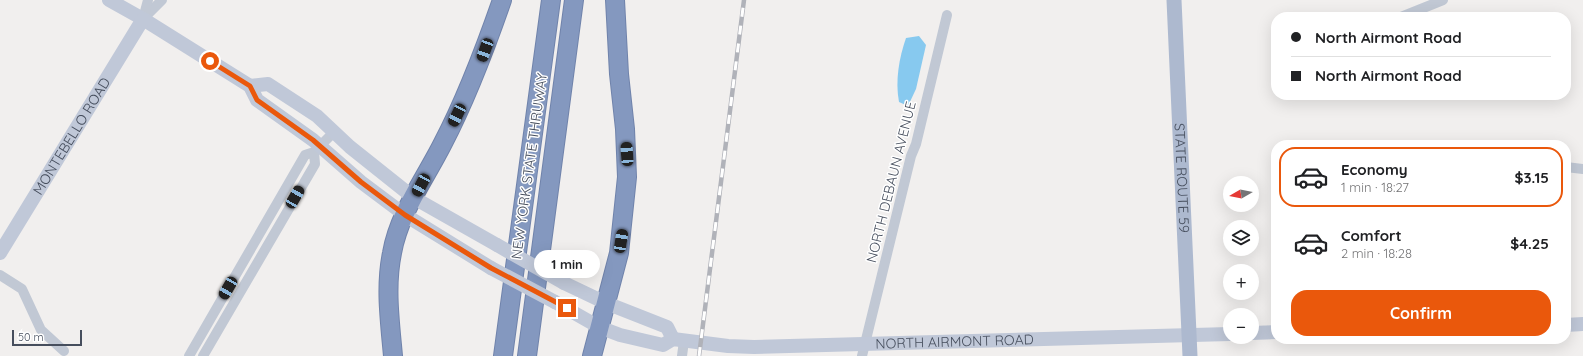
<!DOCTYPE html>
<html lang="en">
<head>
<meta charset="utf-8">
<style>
  body { margin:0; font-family:Quicksand,sans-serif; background:#f2f2f2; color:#202124; height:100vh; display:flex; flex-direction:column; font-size:15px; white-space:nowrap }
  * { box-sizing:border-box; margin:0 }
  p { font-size:13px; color:#757577 }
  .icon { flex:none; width:22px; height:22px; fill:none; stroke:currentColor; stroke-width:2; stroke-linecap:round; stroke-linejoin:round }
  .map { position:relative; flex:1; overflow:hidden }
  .side { position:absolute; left:1271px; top:140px; width:300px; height:204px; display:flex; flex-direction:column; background:#fff; border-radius:16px; box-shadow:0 4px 16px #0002 }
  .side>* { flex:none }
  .top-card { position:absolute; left:1271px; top:12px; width:300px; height:88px; border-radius:16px; box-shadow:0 4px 16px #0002; display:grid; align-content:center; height:88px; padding:0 20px; background:#fff }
  .needle { width:26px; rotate:261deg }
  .tools { position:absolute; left:1223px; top:176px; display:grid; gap:8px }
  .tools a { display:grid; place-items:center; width:36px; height:36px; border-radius:50%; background:#fff; box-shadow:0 4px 16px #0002; font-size:20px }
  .scale { position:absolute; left:12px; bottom:10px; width:70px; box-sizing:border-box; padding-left:4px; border:2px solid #464e5d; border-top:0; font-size:11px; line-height:14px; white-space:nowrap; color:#464e5d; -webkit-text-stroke:3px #fff; paint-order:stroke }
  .end { position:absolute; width:18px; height:18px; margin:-9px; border:5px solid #ea580c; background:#fff; box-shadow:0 0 0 2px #fff }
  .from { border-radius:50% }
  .bubble { position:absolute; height:28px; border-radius:14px; background:#fff; box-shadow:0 4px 16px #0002; font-size:13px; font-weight:800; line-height:28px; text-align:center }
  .car { position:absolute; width:12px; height:24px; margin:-12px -6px; border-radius:5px; box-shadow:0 0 3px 1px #0007; background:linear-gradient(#222 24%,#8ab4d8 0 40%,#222 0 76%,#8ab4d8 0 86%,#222 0) }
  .top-card b { display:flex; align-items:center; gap:14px; height:38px; font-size:15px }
  .top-card b+b { border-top:1px solid #e0e0e0 }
  .top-card i { width:10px; height:10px; background:#202124 }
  ul { padding:7px 0 0; list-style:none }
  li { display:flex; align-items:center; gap:12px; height:60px; margin:0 8px 6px; padding:0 12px; border:2px solid transparent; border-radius:16px }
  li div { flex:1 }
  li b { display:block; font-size:15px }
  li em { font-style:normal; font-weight:800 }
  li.active { border-color:#ea580c }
  li>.icon { width:36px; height:36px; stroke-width:1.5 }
  .cta { display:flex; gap:8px; margin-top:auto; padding:8px 20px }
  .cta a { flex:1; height:46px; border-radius:16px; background:#ea580c; color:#fff; font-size:16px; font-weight:800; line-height:46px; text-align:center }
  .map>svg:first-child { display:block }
  .water { fill:#87c9ef }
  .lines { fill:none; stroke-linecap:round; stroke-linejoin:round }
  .highway-casing { stroke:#7083ab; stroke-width:20 }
  .street { stroke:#c1c8d4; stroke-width:10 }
  .secondary { stroke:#c0c8d8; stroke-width:14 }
  .primary { stroke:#adb9cf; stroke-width:15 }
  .highway { stroke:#8498bf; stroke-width:18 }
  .rail-casing { stroke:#b0b2b9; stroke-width:4.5 }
  .rail { stroke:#fff; stroke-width:3; stroke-dasharray:9; stroke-linecap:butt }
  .secondary-bridge { stroke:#c0c8d8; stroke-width:14 }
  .route { stroke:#ea580c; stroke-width:5 }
  .labels { text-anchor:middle; stroke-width:3; stroke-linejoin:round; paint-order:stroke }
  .street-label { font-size:14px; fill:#464e5d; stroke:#fff }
</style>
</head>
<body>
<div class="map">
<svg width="1583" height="356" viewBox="0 0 1583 356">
  <rect width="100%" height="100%" fill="#f1efee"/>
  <!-- water -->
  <path class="water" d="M 919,36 L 926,45 L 916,89 L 908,106 L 899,102 C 895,81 899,58 906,38 Z"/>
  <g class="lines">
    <defs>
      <g id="highway">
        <path d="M 393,356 C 390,322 385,287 392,253 C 399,213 425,179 443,143 C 467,97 485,49 502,0"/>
        <path d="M 503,356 L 551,0"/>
        <path d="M 527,356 L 574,0"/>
        <path d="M 592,356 L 619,253 L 627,177 L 625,129 L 619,74 L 615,0"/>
      </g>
    </defs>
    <!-- highway casing -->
    <use href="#highway" class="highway-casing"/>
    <!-- street -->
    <g class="street">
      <path d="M 1401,17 L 1443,0"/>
      <path d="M 143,19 L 162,0"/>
      <path d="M 143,19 L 148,0"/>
      <path d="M 1566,167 L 1583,169"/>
      <path d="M 0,275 L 22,289 L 41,330 L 64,351"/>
      <path d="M 189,356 L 305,155 L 314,152 L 334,132"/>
      <path d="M 203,356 L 315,164 L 314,152"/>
      <path d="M 682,356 L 684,341"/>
      <path d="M 862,356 L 911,156 L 916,144 L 947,15"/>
    </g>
    <!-- secondary -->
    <g class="secondary">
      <path d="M 109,0 L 143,19 L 250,86 L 257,100 L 313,140 L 361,182 L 405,215 L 491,268"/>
      <path d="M 250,86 L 268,84 L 317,116 L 350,147 L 414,198 L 497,245"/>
      <path id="s1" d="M 0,253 L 143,19"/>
      <path d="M 564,283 L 606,303 L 667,327 L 673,339"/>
      <path id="s2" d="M 555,302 L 599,327 L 620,335 L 663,345 L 673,339 L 728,346 L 754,347 L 1230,334"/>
      <path d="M 1566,325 L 1583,324"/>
      <path d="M 1252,333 L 1276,332"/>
    </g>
    <!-- primary -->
    <path class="primary" id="s3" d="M 1174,0 L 1190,356"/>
    <!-- highway -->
    <use href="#highway" class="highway"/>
    <defs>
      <path id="rail" d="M 699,356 L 744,0"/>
    </defs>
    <!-- rail casing -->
    <use href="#rail" class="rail-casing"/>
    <!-- rail -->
    <use href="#rail" class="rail"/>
    <!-- secondary-bridge -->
    <g class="secondary-bridge">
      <path d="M 497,245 L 564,283"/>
      <path d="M 491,268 L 555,302"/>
    </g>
  </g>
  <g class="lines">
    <!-- route -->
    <path class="route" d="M 210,61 L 250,86 L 257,100 L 313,140 L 361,182 L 405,215 L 491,268 L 567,308"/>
  </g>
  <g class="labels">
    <!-- street labels -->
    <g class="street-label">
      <text dy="5" stroke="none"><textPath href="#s1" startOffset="137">MONTEBELLO ROAD</textPath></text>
      <text transform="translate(529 166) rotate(-82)" y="5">NEW YORK STATE THRUWAY</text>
      <text dy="5" stroke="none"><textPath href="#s3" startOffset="178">STATE ROUTE 59</textPath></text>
      <text transform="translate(891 182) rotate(-76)" y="5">NORTH DEBAUN AVENUE</text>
      <text dy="5" stroke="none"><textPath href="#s2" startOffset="411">NORTH AIRMONT ROAD</textPath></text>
    </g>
  </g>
</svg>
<div class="tools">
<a><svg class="needle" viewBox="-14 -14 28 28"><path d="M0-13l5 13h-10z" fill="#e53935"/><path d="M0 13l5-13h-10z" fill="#757577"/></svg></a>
<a><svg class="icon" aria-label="layers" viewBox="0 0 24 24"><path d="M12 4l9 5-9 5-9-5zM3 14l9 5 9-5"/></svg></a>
<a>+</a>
<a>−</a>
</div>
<div class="scale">50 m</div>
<i class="end from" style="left:210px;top:61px"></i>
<i class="end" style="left:567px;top:308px"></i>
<div class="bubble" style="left:534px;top:250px;width:66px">1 min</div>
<i class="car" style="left:485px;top:50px;rotate:200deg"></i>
<i class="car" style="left:457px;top:115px;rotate:206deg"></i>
<i class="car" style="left:627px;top:154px;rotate:356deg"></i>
<i class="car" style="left:421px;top:185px;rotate:208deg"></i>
<i class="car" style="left:295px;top:197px;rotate:30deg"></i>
<i class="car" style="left:621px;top:241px;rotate:9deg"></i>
<i class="car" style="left:228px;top:288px;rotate:210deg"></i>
<div class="top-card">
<b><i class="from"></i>North Airmont Road</b>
<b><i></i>North Airmont Road</b>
</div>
<section class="side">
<ul>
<li class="active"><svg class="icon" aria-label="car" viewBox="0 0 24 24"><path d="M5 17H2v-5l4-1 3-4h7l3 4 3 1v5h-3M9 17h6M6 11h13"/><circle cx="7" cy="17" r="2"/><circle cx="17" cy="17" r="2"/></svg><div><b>Economy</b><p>1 min · 18:27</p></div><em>$3.15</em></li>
<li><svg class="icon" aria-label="car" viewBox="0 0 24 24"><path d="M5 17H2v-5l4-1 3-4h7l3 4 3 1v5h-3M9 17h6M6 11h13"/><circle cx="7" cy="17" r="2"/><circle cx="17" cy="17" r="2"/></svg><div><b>Comfort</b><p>2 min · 18:28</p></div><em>$4.25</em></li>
</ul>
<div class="cta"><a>Confirm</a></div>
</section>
</div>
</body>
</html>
